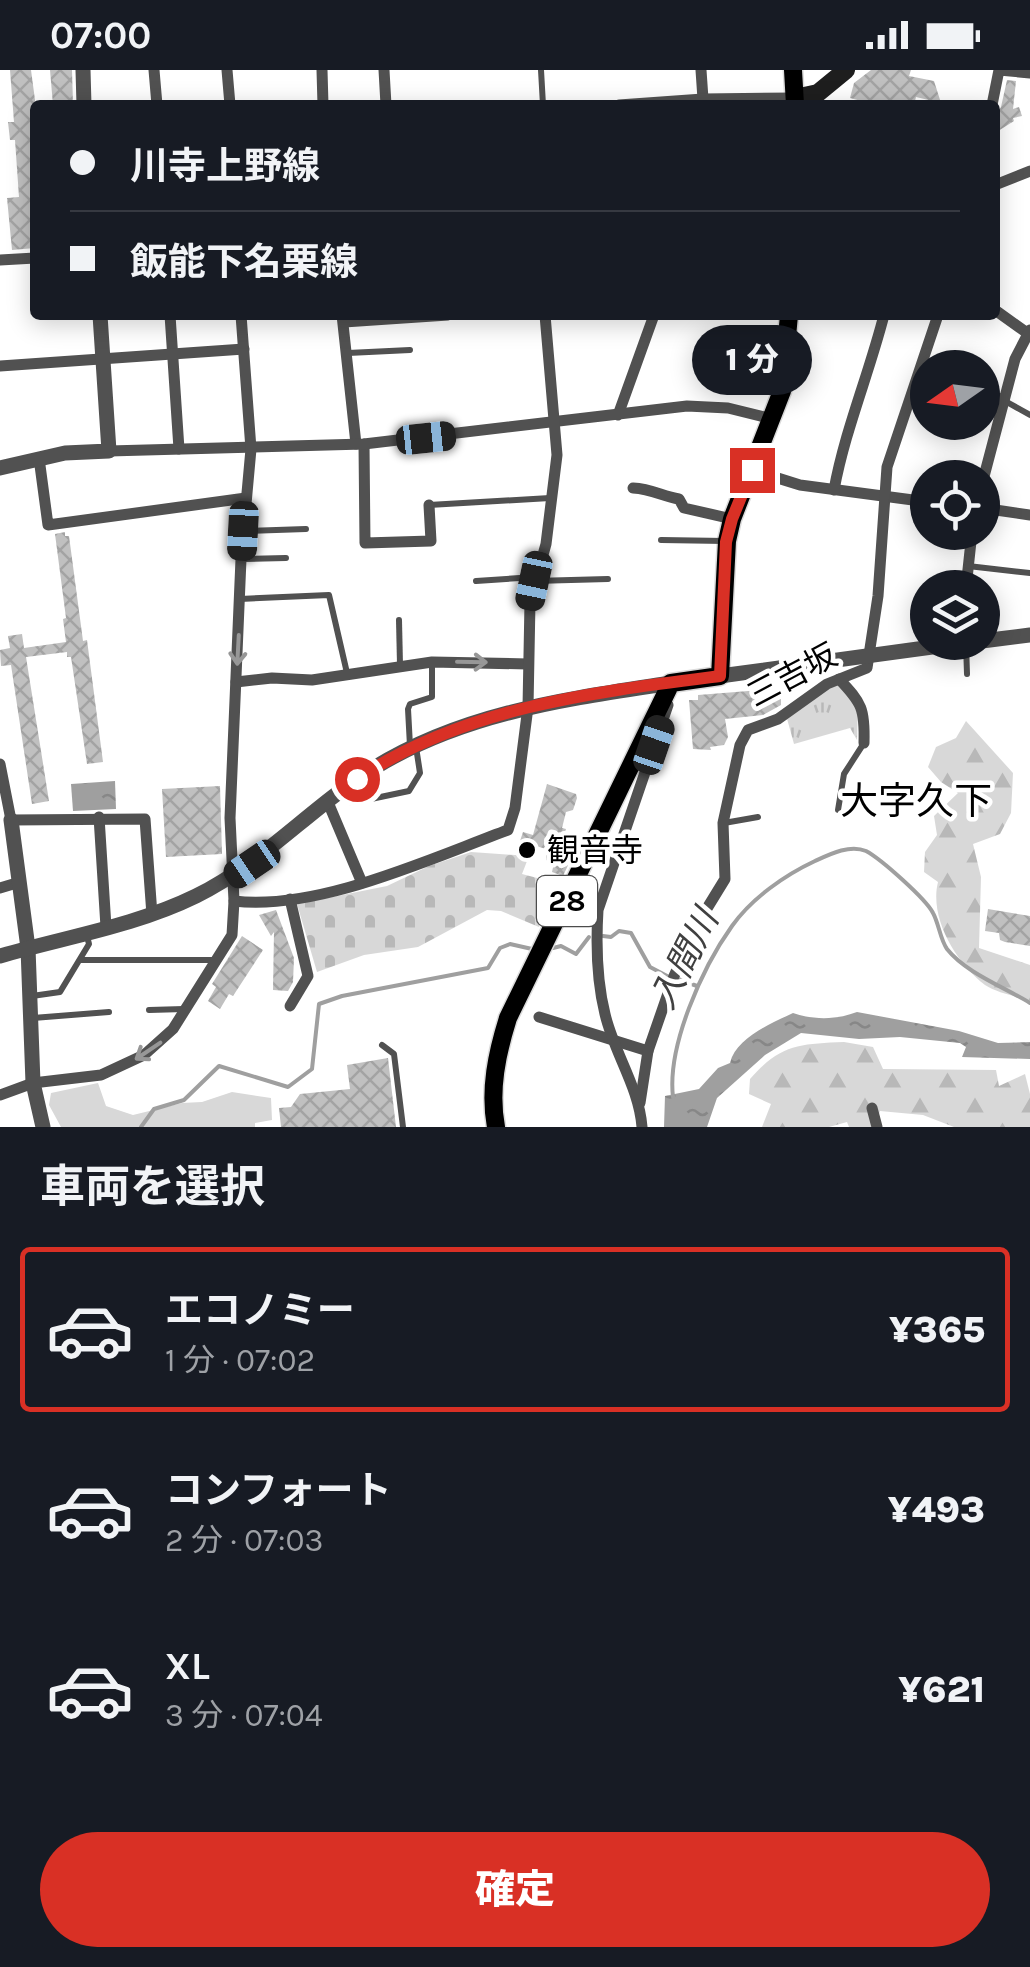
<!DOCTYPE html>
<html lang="ja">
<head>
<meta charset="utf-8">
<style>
  body { margin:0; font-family:Karla,"Noto Sans JP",sans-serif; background:#20242c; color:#f1f3f6; height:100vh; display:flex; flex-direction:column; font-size:38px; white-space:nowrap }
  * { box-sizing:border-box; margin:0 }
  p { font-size:32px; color:#9ea1a6 }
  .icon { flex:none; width:55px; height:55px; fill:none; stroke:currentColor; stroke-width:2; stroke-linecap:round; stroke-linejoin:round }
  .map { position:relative; height:1057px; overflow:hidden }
  .side { display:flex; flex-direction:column; background:#171b24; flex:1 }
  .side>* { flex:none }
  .banner { position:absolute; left:30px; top:30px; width:970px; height:220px; border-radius:10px; box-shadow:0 5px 25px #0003; display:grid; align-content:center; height:220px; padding:0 40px; background:#171b24 }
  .needle { width:65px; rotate:256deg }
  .buttons { position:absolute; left:910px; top:280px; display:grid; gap:20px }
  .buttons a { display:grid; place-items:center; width:90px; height:90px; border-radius:50%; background:#171b24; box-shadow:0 5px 25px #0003; font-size:50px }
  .end { position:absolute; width:45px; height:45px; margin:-22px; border:12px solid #d93025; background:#fff; box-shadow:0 0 0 5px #fff }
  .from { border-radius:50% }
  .bubble { position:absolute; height:70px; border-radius:35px; background:#171b24; box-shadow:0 5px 25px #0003; font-size:32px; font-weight:800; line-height:70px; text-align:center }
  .car { position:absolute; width:30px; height:60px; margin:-30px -15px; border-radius:12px; box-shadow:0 0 8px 2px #0007; background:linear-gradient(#222 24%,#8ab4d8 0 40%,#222 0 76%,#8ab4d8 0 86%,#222 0) }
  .banner b { display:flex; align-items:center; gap:35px; height:95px; font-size:38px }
  .banner b+b { border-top:2px solid #363941 }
  .banner i { width:25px; height:25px; background:#f1f3f6 }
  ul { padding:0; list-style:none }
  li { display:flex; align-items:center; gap:30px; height:165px; margin:0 20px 15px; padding:0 20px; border:5px solid transparent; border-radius:10px }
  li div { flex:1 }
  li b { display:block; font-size:38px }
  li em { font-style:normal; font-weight:800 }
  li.active { border-color:#d93025 }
  li>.icon { width:90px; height:90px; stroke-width:1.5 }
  h2 { padding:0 40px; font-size:45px; line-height:120px }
  .primary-button { display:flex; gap:20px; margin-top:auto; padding:20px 40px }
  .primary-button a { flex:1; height:115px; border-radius:60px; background:#d93025; color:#fff; font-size:40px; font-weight:800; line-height:115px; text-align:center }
  .status { display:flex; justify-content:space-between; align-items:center; height:70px; padding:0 50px; background:#171b24; direction:ltr }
  .status svg { height:28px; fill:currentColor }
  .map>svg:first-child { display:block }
  .grass { fill:url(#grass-tufts) }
  .forest { fill:url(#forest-firs) }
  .cemetery { fill:url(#cemetery-stones) }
  .park { fill:#d8d8d8 }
  .water { fill:url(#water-ripples) }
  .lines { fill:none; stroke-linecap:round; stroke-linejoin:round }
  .stream { stroke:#9f9f9f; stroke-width:4 }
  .building { fill:url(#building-cross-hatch) }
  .primary-casing { stroke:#dbdbdb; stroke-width:21 }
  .service { stroke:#515151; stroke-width:6 }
  .minor { stroke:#515151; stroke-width:11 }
  .tertiary { stroke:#515151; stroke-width:15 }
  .secondary { stroke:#1e1e1e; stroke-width:18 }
  .primary { stroke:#000; stroke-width:18 }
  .oneway { stroke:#979797 }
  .route { stroke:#d93025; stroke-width:12 }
  .poi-dot { fill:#000; stroke:#fff; stroke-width:4 }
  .labels { text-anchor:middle; stroke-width:9; stroke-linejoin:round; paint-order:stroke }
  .shield { fill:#fff; stroke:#4c4c4c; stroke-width:2.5 }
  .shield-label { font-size:30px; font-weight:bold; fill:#000 }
  .street-label { font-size:32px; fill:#000; stroke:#fff }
  .poi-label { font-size:32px; fill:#000; stroke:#fff; text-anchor:start }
  .water-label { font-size:35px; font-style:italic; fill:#404040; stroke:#fff }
  .quarter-label { font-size:38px; fill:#000; stroke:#fff }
</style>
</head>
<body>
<div class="status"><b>07:00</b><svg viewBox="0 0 49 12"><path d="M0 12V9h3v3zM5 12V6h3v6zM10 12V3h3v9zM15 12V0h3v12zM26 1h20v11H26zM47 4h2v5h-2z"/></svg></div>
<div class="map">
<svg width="1030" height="1057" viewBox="0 0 1030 1057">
  <defs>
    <pattern id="grass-tufts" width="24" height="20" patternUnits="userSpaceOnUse" patternTransform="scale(2.5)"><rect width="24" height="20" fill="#d8d8d8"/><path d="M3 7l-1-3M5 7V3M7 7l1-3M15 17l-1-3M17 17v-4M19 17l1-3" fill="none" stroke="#b8b8b8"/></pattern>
    <pattern id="forest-firs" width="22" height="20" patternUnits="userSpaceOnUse" patternTransform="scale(2.5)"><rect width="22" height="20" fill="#d8d8d8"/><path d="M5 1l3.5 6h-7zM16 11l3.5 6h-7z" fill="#b8b8b8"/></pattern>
    <pattern id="cemetery-stones" width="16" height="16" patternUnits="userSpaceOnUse" patternTransform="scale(2.5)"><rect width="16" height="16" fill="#d8d8d8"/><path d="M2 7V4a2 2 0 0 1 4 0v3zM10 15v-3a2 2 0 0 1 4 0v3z" fill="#b8b8b8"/></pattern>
    <pattern id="water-ripples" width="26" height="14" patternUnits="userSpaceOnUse" patternTransform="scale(2.5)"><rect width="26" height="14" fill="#9f9f9f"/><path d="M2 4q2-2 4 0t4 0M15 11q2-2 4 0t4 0" fill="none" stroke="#878787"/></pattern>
    <pattern id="building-cross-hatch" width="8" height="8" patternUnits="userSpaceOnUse" patternTransform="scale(2.5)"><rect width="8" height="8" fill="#c0c0c0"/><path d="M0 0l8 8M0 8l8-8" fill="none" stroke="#a3a3a3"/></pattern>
  </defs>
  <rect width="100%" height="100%" fill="#fff"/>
  <!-- grass -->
  <path class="grass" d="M 836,613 L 858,634 L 857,670 L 850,658 L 794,674 L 786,645 Z"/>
  <!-- forest -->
  <g class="forest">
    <path d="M 966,651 L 1013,703 L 1011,743 L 1000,764 L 973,774 L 981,807 L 979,878 L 1030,895 L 1030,931 C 1016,926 997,923 985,915 C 956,893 929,848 938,812 L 924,802 L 925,782 L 937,765 L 934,746 L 958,723 L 941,712 L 928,697 L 936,677 L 956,668 Z"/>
    <path d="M 844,972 L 873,977 L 883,999 L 996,1000 L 999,1016 L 1025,1004 L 1030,1024 L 1030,1057 L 954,1057 L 923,1045 L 880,1041 L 875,1057 L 849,1057 L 847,1052 L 829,1057 L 762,1057 L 771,1034 L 749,1024 L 750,1009 C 781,974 799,974 844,972 Z"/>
  </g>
  <!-- cemetery -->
  <path class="cemetery" d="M 471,782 L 529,786 L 522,804 L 560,814 L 539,857 L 501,841 L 487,840 L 418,877 L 364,885 L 317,902 L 297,834 L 387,816 L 429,796 Z"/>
  <!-- park -->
  <path class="park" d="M 98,1013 L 106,1036 L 133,1045 L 182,1033 L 202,1032 L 232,1022 L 271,1028 L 272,1050 L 255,1053 L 255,1057 L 61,1057 L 49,1035 L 51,1023 Z"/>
  <!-- water -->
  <g class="water">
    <path d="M 115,711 L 116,739 L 73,741 L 71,714 Z"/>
    <path d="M 857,942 L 959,961 L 998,973 L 1030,972 L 1030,989 L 962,987 L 966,977 L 960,973 L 900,967 L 859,969 L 801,963 L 765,985 L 717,1028 L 707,1057 L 664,1057 L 665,1026 L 699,1019 L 718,998 L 730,993 C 736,968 770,954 793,943 C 814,950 836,950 857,942 Z"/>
  </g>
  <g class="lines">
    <!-- stream -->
    <g class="stream">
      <path d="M 603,866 L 611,867 L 619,861 L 631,863 L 650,897 L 669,907"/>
      <path d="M 553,878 L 561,876 L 576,884 L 589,867"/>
      <path d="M 678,909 L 697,916"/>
      <path d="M 673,1027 C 667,976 702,898 732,856 C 752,828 785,805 815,791 C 830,784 850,774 866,781 C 881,789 926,829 933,843 C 939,854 940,869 947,879 C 966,903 1004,917 1030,933"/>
      <path d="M 141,1057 L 154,1039 L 184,1030 L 219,996 L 288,1017 L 312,999 L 319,934 L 342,926 L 488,898 L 500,878 L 510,874 L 532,879"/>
    </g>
  </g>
  <!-- building -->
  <g class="building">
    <path d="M 10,0 L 31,0 L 35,30 L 35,178 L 12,180 L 7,128 L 19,127 L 15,70 L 10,70 L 8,52 L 14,52 Z"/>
    <path d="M 50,0 L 72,0 L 73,35 L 53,35 Z"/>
    <path d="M 871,0 L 911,0 L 909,6 L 934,11 L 941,33 L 916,27 L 914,35 L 876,35 L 850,28 L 854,13 Z"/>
    <path d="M 1007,10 L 1016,11 L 1013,39 L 1019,37 L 1022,46 L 1013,48 L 1014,51 L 995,63 L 995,46 L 1001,37 Z"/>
    <path d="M 65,462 L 65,466 L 69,466 L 83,571 L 87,570 L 103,692 L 87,694 L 71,587 L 67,587 L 67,582 L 26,587 L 49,731 L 32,734 L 11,595 L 1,596 L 0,580 L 10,578 L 8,566 L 22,564 L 24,578 L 66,572 L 63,549 L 66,548 L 55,464 Z"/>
    <path d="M 773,619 L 774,629 L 781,629 L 781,635 L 763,645 L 725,649 L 728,667 L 724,675 L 710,677 L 711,680 L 693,679 L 689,630 L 698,630 L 698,625 Z"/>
    <path d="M 547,714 L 576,724 L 577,728 L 573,740 L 566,742 L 562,758 L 566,759 L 563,768 L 559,767 L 554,783 L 570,791 L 563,806 L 552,802 L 554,793 L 546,790 L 546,779 L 520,771 L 523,762 L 533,765 Z"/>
    <path d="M 220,716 L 222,784 L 166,787 L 162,719 Z"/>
    <path d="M 988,839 L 1030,846 L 1030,876 L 1005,872 L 1000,870 L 999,863 L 985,861 Z"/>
    <path d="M 276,840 L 294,888 L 293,912 L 288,921 L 273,920 L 274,862 L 271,866 L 259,845 Z"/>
    <path d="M 242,866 L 263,880 L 233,926 L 229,924 L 220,939 L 208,931 L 216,917 L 212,914 Z"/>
    <path d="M 388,988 L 396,1057 L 281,1057 L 279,1038 L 291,1037 L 300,1024 L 350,1019 L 347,995 Z"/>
  </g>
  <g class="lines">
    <defs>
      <g id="primary">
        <path d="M 793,0 L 795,35"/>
        <path d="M 496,1057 C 489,1020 497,983 508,948 L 671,613 L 720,606 L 727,471 L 732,449 L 782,321 L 789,245"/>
      </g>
    </defs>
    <!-- primary casing -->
    <use href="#primary" class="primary-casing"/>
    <!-- service -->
    <g class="service">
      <path d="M 541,0 L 543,35"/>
      <path d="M 654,247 L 758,245"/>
      <path d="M 348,283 L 410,280"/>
      <path d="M 1005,331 L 1030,345"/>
      <path d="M 429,435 L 550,428"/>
      <path d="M 244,461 L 306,459"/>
      <path d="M 661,470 L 725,471"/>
      <path d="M 243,489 L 286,488"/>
      <path d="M 968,496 L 1030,503"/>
      <path d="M 476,511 L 535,507"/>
      <path d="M 534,511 L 608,509"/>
      <path d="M 240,529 L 329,525 L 347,603"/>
      <path d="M 399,550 L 400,595"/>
      <path d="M 966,574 L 967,604"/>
      <path d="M 410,676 L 408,639 L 410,634 L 432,627 L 432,592"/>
      <path d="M 340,722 L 352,733 L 409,721 L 420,703 L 416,677"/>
      <path d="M 838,740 L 844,704 L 864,673"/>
      <path d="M 724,753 L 758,747"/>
      <path d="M 81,890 L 215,890"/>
      <path d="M 32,926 L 60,922 L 89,874 L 87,866"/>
      <path d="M 149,940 L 184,939"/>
      <path d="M 33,948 L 109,942"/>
      <path d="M 382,975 L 394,984 L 403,1057"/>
    </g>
    <!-- minor -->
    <g class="minor">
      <path d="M 154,0 L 157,35"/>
      <path d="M 227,0 L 230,35"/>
      <path d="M 322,0 L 323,35"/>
      <path d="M 384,0 L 386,35"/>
      <path d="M 701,0 L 703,29"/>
      <path d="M 619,35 L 703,29 L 795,28"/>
      <path d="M 992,35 L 999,0 L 1030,3"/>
      <path d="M 995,115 L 1030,101"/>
      <path d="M 0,190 L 35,188"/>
      <path d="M 995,240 L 1030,265"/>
      <path d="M 170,245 L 179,379"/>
      <path d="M 342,245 L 356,374"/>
      <path d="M 344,252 L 448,245"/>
      <path d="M 0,296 L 244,279"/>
      <path d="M 982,323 L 1004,330"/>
      <path d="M 618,345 L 654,245"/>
      <path d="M 364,374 L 365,473 L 431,471 L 429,435"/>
      <path d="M 109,381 L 364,374 L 687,336 L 728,338 L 773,349"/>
      <path d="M 39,388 L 48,455 L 246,428"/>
      <path d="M 752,400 L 800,415 L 928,432"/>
      <path d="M 982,414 L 1015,289 L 1030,260"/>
      <path d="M 633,418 C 652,419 662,426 679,429 L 684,438 L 732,449"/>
      <path d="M 834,420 C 845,360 869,304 884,245"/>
      <path d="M 982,438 L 1030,445"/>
      <path d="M 966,518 L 972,462"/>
      <path d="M 839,609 C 862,633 865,639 864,673"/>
      <path d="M 236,612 L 272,608 L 312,610 L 432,592 L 528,594"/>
      <path d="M 0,694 L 11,750 L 145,749 L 152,845"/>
      <path d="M 327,730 L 362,813"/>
      <path d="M 99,747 L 106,857"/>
      <path d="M 0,818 L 20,812"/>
      <path d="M 290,829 L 308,906 L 290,936"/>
      <path d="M 234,831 C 318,841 429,789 508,760 L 515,738 L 528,637 L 530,532 L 546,474 L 557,385 L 545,245"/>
      <path d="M 539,947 L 648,981 L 674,906 L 698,853 L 725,809 L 723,753 L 740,675 L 748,660 L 778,649 L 827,614 L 867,598 L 878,526 L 887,397 L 938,245"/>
      <path d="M 0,1025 L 33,1013 L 101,1005 L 144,985 L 173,959 L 232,865 L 234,831 L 230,748 L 241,489 L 251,379 L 241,245"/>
      <path d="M 640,1033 L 648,981"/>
      <path d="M 872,1038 L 877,1057"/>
      <path d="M 642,1057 C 639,1017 614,983 605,944 C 597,912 596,873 598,840 L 668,635"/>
    </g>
    <!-- tertiary -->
    <g class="tertiary">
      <path d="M 83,0 L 84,35"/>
      <path d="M 0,398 L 65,383 L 109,381 L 100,245"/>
      <path d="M 982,571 L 1030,565"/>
      <path d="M 720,606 L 969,572"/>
      <path d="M 11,750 L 28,878 L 33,1013 L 43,1057"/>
      <path d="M 0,886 C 65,867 135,856 196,826 C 263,793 311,737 374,698 C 465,642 568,629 671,613"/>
    </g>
    <!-- secondary -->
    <path class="secondary" d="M 795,28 L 818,23 L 846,0"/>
    <!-- primary -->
    <use href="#primary" class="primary"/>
  </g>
  <!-- one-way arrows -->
  <defs><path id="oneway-shaft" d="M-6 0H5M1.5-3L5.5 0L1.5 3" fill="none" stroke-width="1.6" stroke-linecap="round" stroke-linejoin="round" transform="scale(2.5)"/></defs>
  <g class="oneway">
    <use href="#oneway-shaft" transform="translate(238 580) rotate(93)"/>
    <use href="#oneway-shaft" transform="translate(472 592) rotate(1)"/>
    <use href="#oneway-shaft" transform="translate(148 981) rotate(146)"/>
  </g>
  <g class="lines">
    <!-- route -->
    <path class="route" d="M 357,709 C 465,637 594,622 720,606 L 726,472 L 732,449 L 752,400"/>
  </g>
  <!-- markers -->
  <circle class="poi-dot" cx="527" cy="780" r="10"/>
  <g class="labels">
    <!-- shield labels -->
    <rect class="shield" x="537" y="806" width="60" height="50" rx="8"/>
    <g class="shield-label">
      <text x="567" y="841">28</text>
    </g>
    <!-- street labels -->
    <g class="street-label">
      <text transform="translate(792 605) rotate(-28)" y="11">三吉坂</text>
    </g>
    <!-- poi labels -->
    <g class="poi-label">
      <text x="547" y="791">観音寺</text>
    </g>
    <!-- water labels -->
    <g class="water-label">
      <text transform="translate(684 889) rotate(-63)" y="12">入間川</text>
    </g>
    <!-- quarter labels -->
    <g class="quarter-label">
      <text x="916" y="744">大字久下</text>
    </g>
  </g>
</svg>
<div class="buttons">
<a><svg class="needle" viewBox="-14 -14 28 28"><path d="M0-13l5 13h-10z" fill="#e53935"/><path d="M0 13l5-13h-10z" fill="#9ea1a6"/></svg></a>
<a><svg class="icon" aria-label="locate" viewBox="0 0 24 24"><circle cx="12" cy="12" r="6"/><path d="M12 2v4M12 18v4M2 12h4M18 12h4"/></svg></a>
<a><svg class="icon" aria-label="layers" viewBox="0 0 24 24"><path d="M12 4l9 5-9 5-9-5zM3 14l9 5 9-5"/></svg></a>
</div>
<i class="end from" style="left:357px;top:709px"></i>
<i class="end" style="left:752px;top:400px"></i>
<div class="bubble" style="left:692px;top:255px;width:120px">1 分</div>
<i class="car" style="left:426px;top:368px;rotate:84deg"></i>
<i class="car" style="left:243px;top:461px;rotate:183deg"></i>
<i class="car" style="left:534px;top:511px;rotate:192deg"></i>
<i class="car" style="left:654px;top:675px;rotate:19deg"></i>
<i class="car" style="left:252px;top:794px;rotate:236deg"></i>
<div class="banner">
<b><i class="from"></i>川寺上野線</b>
<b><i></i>飯能下名栗線</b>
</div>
</div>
<section class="side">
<h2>車両を選択</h2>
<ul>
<li class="active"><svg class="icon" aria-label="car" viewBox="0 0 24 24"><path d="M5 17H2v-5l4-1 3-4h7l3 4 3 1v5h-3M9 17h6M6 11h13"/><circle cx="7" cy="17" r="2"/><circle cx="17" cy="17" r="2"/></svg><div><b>エコノミー</b><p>1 分 · 07:02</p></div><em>¥365</em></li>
<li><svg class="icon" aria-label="car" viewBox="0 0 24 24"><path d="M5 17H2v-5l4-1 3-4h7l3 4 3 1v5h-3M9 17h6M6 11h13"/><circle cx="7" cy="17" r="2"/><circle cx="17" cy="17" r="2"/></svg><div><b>コンフォート</b><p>2 分 · 07:03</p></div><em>¥493</em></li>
<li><svg class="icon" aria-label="car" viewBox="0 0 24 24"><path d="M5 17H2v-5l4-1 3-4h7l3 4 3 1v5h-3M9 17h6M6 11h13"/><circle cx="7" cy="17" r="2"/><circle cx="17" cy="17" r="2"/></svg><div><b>XL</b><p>3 分 · 07:04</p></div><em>¥621</em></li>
</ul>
<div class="primary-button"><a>確定</a></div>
</section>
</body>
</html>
